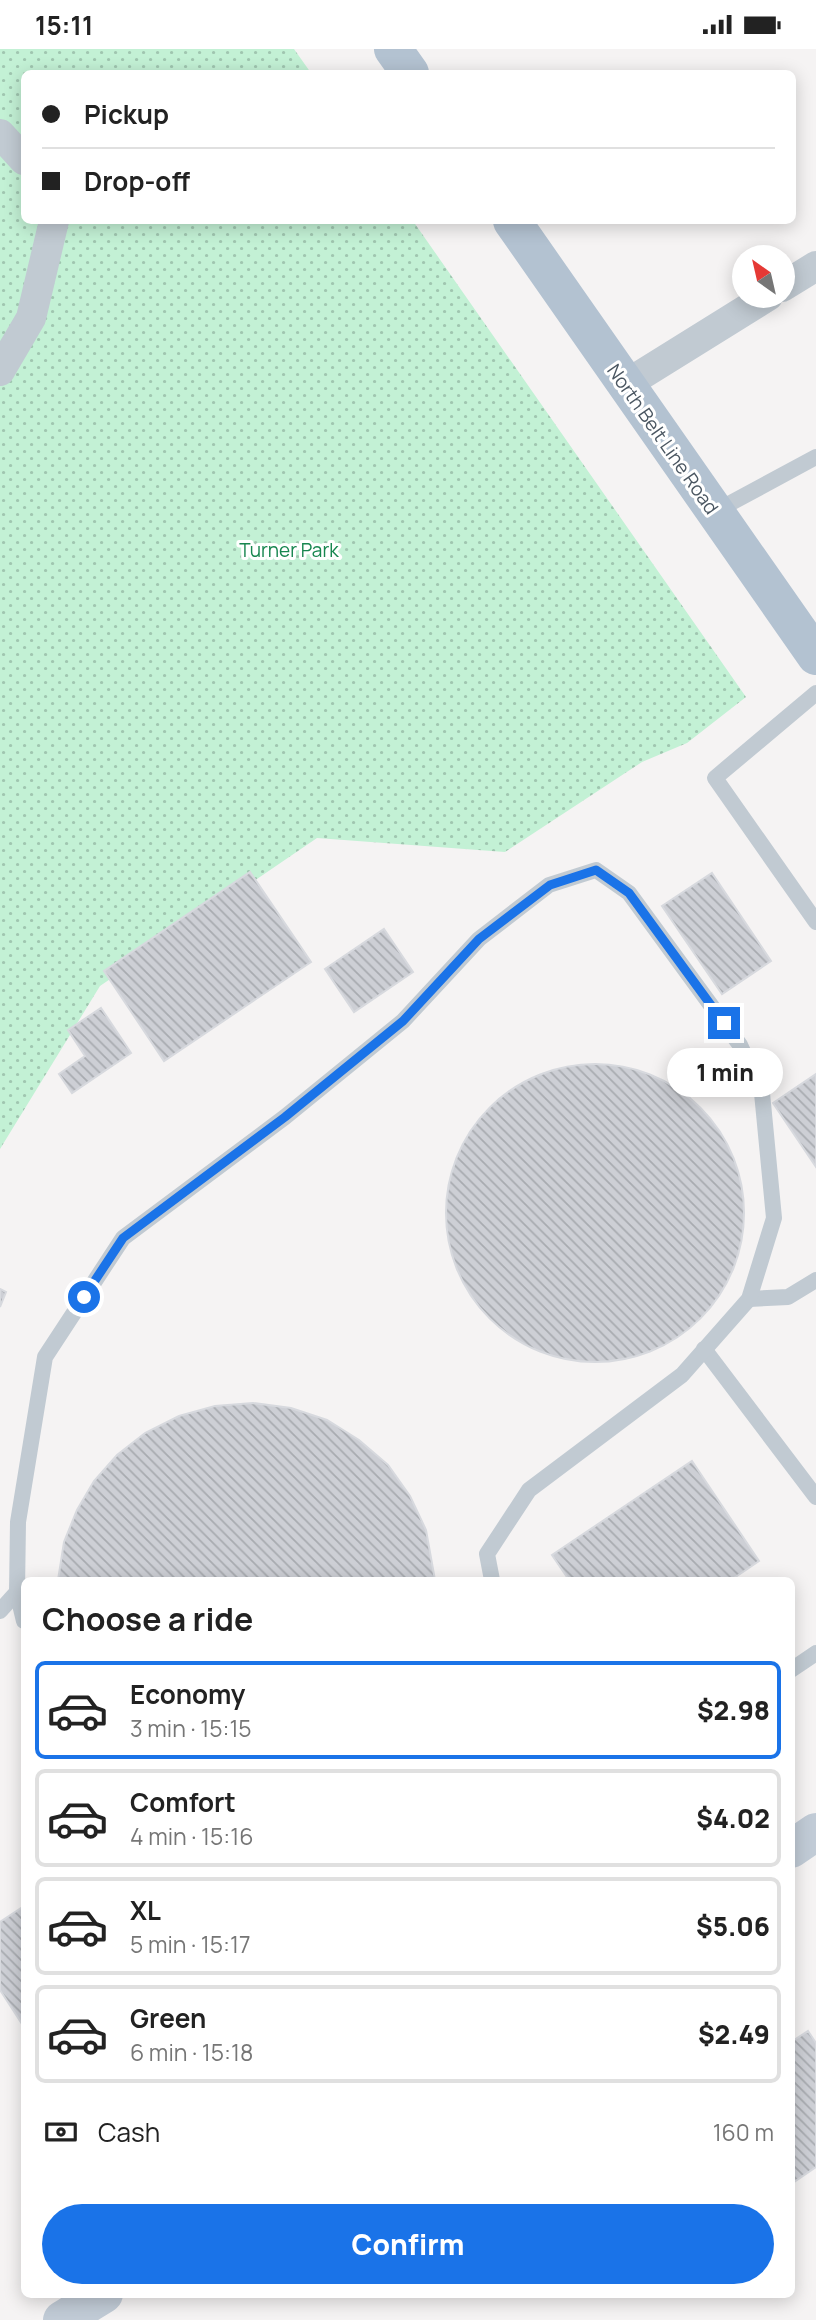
<!DOCTYPE html>
<html lang="en">
<head>
<meta charset="utf-8">
<style>
  body { margin:0; font-family:Manrope,sans-serif; background:#f2f2f2; color:#222; height:100vh; display:flex; flex-direction:column; font-size:26px; white-space:nowrap }
  * { box-sizing:border-box; margin:0 }
  p { font-size:23px; color:#767676 }
  .icon { flex:none; width:38px; height:38px; fill:none; stroke:currentColor; stroke-width:2; stroke-linecap:round; stroke-linejoin:round }
  .map { position:relative; flex:1; overflow:hidden }
  .side { position:absolute; left:21px; top:1528px; width:774px; height:721px; display:flex; flex-direction:column; background:#fff; border-radius:10px; box-shadow:0 4px 18px #0003 }
  .side>* { flex:none }
  .guide { position:absolute; left:21px; top:21px; width:775px; height:154px; border-radius:10px; box-shadow:0 4px 18px #0003; display:grid; align-content:center; height:154px; padding:0 21px; background:#fff }
  .needle { width:46px; rotate:326deg }
  .fabs { position:absolute; left:732px; top:196px; display:grid; gap:14px }
  .fabs a { display:grid; place-items:center; width:63px; height:63px; border-radius:50%; background:#fff; box-shadow:0 4px 18px #0003; font-size:35px }
  .end { position:absolute; width:32px; height:32px; margin:-16px; border:9px solid #1a73e8; background:#fff; box-shadow:0 0 0 4px #fff }
  .from { border-radius:50% }
  .bubble { position:absolute; height:49px; border-radius:24px; background:#fff; box-shadow:0 4px 18px #0003; font-size:23px; font-weight:800; line-height:49px; text-align:center }
  .guide b { display:flex; align-items:center; gap:24px; height:66px; font-size:26px }
  .guide b+b { border-top:2px solid #e0e0e0 }
  .guide i { width:18px; height:18px; background:#222 }
  ul { padding:0; list-style:none }
  li { display:flex; align-items:center; gap:21px; height:98px; margin:0 14px 10px; padding:0 7px; border:4px solid #e0e0e0; border-radius:10px }
  li div { flex:1 }
  li b { display:block; font-size:26px }
  li em { font-style:normal; font-weight:800 }
  li.current { border-color:#1a73e8 }
  li>.icon { width:63px; height:63px; stroke-width:1.5 }
  h2 { padding:0 21px; font-size:32px; line-height:84px }
  .pay { display:flex; align-items:center; gap:18px; height:77px; padding:0 21px; font-size:26px }
  .pay p { margin-inline-start:auto }
  .button { display:flex; gap:14px; margin-top:auto; padding:14px 21px }
  .button a { flex:1; height:80px; border-radius:42px; background:#1a73e8; color:#fff; font-size:28px; font-weight:800; line-height:80px; text-align:center }
  .status { display:flex; justify-content:space-between; align-items:center; height:49px; padding:0 35px; background:#fff; direction:ltr }
  .status svg { height:19px; fill:currentColor }
  .map>svg:first-child { display:block }
  .grass { fill:url(#grass-dots) }
  .building { fill:url(#building-back-hatch); stroke:#d7d9de; stroke-width:2 }
  .lines { fill:none; stroke-linecap:round; stroke-linejoin:round }
  .lane { stroke:#c1cad2; stroke-width:16 }
  .street { stroke:#c1cad2; stroke-width:30 }
  .secondary { stroke:#c1cbd6; stroke-width:38 }
  .primary { stroke:#b3c2d1; stroke-width:38 }
  .route { stroke:#1a73e8; stroke-width:9 }
  .labels { text-anchor:middle; stroke-width:6; stroke-linejoin:round; paint-order:stroke }
  .street-label { font-size:19px; fill:#4a5661; stroke:#fff }
  .park-label { font-size:19px; fill:#17864f; stroke:#fff }
</style>
</head>
<body>
<div class="status"><b>15:11</b><svg viewBox="0 0 49 12"><path d="M0 12V9h3v3zM5 12V6h3v6zM10 12V3h3v9zM15 12V0h3v12zM26 1h20v11H26zM47 4h2v5h-2z"/></svg></div>
<div class="map">
<svg width="816" height="2271" viewBox="0 0 816 2271">
  <defs>
    <pattern id="grass-dots" width="8" height="8" patternUnits="userSpaceOnUse" patternTransform="scale(1.75)"><rect width="8" height="8" fill="#c3f1d5"/><path d="M2 2h.1M6 6h.1" fill="none" stroke="#a0c6b0" stroke-width="1.8" stroke-linecap="round"/></pattern>
    <pattern id="building-back-hatch" width="6" height="6" patternUnits="userSpaceOnUse" patternTransform="scale(1.75)"><rect width="6" height="6" fill="#cdcfd5"/><path d="M-1 5l2 2M0 0l6 6M5-1l2 2" fill="none" stroke="#a8abb0"/></pattern>
  </defs>
  <rect width="100%" height="100%" fill="#f5f3f3"/>
  <!-- grass -->
  <path class="grass" d="M 0,0 L 294,0 L 311,24 L 24,24 L 24,172 L 413,172 L 746,648 L 687,694 L 642,713 L 505,803 L 317,789 L 100,937 L 0,1100 Z"/>
  <!-- building -->
  <g class="building">
    <path d="M 250,823 L 311,913 L 164,1012 L 104,922 Z"/>
    <path d="M 712,824 L 771,912 L 722,945 L 662,857 Z"/>
    <path d="M 384,880 L 413,923 L 354,963 L 325,920 Z"/>
    <path d="M 101,959 L 131,1004 L 72,1044 L 59,1025 L 85,1007 L 68,981 Z"/>
    <circle cx="595" cy="1164" r="149"/>
    <path d="M 816,1025 L 816,1118 L 773,1054 Z"/>
    <path d="M 0,1240 L 6,1243 L 0,1258 Z"/>
    <path d="M 253,1354 L 291,1359 L 327,1371 L 359,1391 L 388,1416 L 410,1447 L 426,1481 L 435,1531 L 58,1531 L 64,1493 L 77,1461 L 94,1432 L 117,1406 L 145,1384 L 179,1367 L 215,1357 Z"/>
    <path d="M 692,1412 L 759,1512 L 731,1531 L 569,1531 L 552,1506 Z"/>
    <path d="M 24,1857 L 24,1978 L 0,1941 L 0,1873 Z"/>
    <path d="M 808,1982 L 816,1994 L 816,2118 L 791,2135 L 791,1993 Z"/>
  </g>
  <g class="lines">
    <!-- lane -->
    <g class="lane">
      <path d="M 714,463 L 816,408"/>
      <path d="M 816,644 L 715,729 L 816,873"/>
      <path d="M 749,1250 L 788,1248 L 816,1231"/>
      <path d="M 704,1300 L 816,1448"/>
      <path d="M 0,1562 L 17,1543"/>
      <path d="M 24,1572 L 17,1543 L 18,1473 L 45,1308 L 123,1189 L 285,1068 L 403,972 L 479,890 L 549,836 L 596,821 L 629,844 L 740,996 L 762,1044 L 774,1169 L 749,1250 L 682,1326 L 529,1441 L 487,1505 L 492,1531"/>
      <path d="M 791,1621 L 816,1604"/>
    </g>
    <!-- street -->
    <g class="street">
      <path d="M 0,85 L 24,111"/>
      <path d="M 782,238 L 816,217"/>
      <path d="M 0,322 L 31,269 L 54,172"/>
      <path d="M 625,336 L 768,247"/>
    </g>
    <!-- secondary -->
    <g class="secondary">
      <path d="M 791,1800 L 816,1783"/>
      <path d="M 62,2271 L 104,2245"/>
    </g>
    <!-- primary -->
    <g class="primary">
      <path d="M 393,0 L 410,24"/>
      <path d="M 512,172 L 816,607"/>
    </g>
  </g>
  <g class="lines">
    <!-- route -->
    <path class="route" d="M 84,1248 L 123,1189 L 285,1068 L 403,972 L 479,890 L 550,836 L 596,821 L 629,844 L 724,974"/>
  </g>
  <g class="labels">
    <!-- street labels -->
    <g class="street-label">
      <text transform="translate(663 390) rotate(55)" y="7">North Belt Line Road</text>
    </g>
    <!-- park labels -->
    <g class="park-label">
      <text x="289" y="508">Turner Park</text>
    </g>
  </g>
</svg>
<div class="fabs">
<a><svg class="needle" viewBox="-14 -14 28 28"><path d="M0-13l5 13h-10z" fill="#e53935"/><path d="M0 13l5-13h-10z" fill="#767676"/></svg></a>
</div>
<i class="end from" style="left:84px;top:1248px"></i>
<i class="end" style="left:724px;top:974px"></i>
<div class="bubble" style="left:667px;top:999px;width:116px">1 min</div>
<div class="guide">
<b><i class="from"></i>Pickup</b>
<b><i></i>Drop-off</b>
</div>
<section class="side">
<h2>Choose a ride</h2>
<ul>
<li class="current"><svg class="icon" aria-label="car" viewBox="0 0 24 24"><path d="M5 17H2v-5l4-1 3-4h7l3 4 3 1v5h-3M9 17h6M6 11h13"/><circle cx="7" cy="17" r="2"/><circle cx="17" cy="17" r="2"/></svg><div><b>Economy</b><p>3 min · 15:15</p></div><em>$2.98</em></li>
<li><svg class="icon" aria-label="car" viewBox="0 0 24 24"><path d="M5 17H2v-5l4-1 3-4h7l3 4 3 1v5h-3M9 17h6M6 11h13"/><circle cx="7" cy="17" r="2"/><circle cx="17" cy="17" r="2"/></svg><div><b>Comfort</b><p>4 min · 15:16</p></div><em>$4.02</em></li>
<li><svg class="icon" aria-label="car" viewBox="0 0 24 24"><path d="M5 17H2v-5l4-1 3-4h7l3 4 3 1v5h-3M9 17h6M6 11h13"/><circle cx="7" cy="17" r="2"/><circle cx="17" cy="17" r="2"/></svg><div><b>XL</b><p>5 min · 15:17</p></div><em>$5.06</em></li>
<li><svg class="icon" aria-label="car" viewBox="0 0 24 24"><path d="M5 17H2v-5l4-1 3-4h7l3 4 3 1v5h-3M9 17h6M6 11h13"/><circle cx="7" cy="17" r="2"/><circle cx="17" cy="17" r="2"/></svg><div><b>Green</b><p>6 min · 15:18</p></div><em>$2.49</em></li>
</ul>
<div class="pay"><svg class="icon" aria-label="cash" viewBox="0 0 24 24"><path d="M3 7h18v10H3z"/><circle cx="12" cy="12" r="2"/></svg>Cash<p>160 m</p></div>
<div class="button"><a>Confirm</a></div>
</section>
</div>
</body>
</html>
